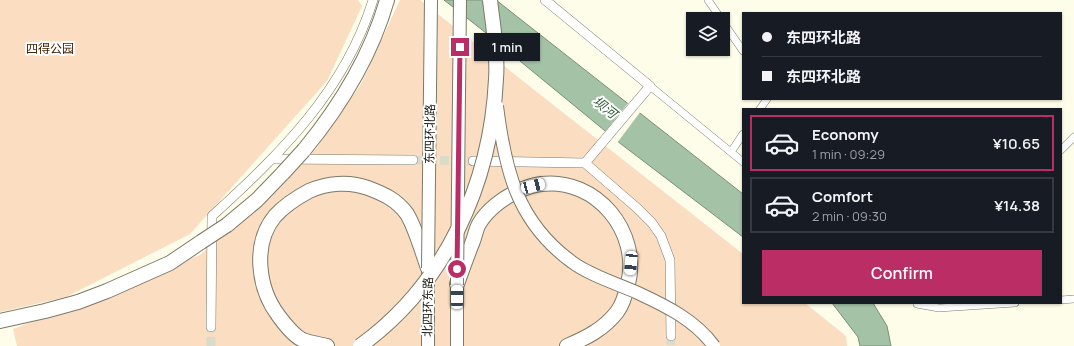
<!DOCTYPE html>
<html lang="en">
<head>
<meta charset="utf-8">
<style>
  body { margin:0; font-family:Manrope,"Noto Sans SC",sans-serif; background:#20242c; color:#f1f3f6; height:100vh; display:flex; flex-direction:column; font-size:15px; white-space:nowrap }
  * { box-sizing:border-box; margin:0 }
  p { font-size:13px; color:#9ea1a6 }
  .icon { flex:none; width:22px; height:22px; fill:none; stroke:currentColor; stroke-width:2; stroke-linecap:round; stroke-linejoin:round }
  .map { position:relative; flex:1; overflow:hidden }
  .side { position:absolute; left:742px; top:108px; width:320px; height:196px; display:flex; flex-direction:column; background:#171b24; border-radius:0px; box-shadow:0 1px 3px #0004 }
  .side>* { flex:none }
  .guide { position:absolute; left:742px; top:12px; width:320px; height:88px; border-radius:0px; box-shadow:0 1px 3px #0004; display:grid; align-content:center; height:88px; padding:0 20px; background:#171b24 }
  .tools { position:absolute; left:686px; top:12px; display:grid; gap:8px }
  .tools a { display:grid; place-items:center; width:44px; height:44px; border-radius:0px; background:#171b24; box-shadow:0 1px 3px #0004; font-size:20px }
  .end { position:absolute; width:18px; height:18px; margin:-9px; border:5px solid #ba2e65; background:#fff; box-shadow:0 0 0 2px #fff }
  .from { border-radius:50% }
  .bubble { position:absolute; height:28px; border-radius:0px; background:#171b24; box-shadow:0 1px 3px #0004; font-size:13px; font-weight:600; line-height:28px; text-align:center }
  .car { position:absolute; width:12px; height:24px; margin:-12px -6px; border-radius:5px; box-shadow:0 0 3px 1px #0007; background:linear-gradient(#fff 24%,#345 0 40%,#fff 0 76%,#345 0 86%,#fff 0) }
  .guide b { display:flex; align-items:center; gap:14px; height:38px; font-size:15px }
  .guide b+b { border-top:1px solid #363941 }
  .guide i { width:10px; height:10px; background:#f1f3f6 }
  ul { padding:7px 0 0; list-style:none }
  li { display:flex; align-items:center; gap:12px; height:56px; margin:0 8px 6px; padding:0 12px; border:2px solid #363941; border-radius:0px }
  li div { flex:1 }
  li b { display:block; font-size:15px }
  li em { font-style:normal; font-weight:600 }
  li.on { border-color:#ba2e65 }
  li>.icon { width:36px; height:36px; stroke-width:1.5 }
  .cta { display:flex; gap:8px; margin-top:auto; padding:8px 20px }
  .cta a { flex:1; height:46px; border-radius:0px; background:#ba2e65; color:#fff; font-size:16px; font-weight:600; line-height:46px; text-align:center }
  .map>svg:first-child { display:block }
  .green { fill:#fbddc2 }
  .water { fill:#a3c2a6; stroke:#7a907a }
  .pier { fill:#fdfde9 }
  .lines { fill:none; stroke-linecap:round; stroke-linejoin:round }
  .tertiary-tunnel { stroke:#dbdbc9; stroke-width:9; stroke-dasharray:9 4.5; stroke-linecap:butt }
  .minor-casing { stroke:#7b7a68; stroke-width:8 }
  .tertiary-casing { stroke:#7b7a68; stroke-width:10 }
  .trunk-casing { stroke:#7b7a68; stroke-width:14 }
  .motorway-casing { stroke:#7b7a68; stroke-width:16 }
  .minor { stroke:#fff; stroke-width:7 }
  .tertiary { stroke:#fff; stroke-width:9 }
  .trunk { stroke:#fff; stroke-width:12 }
  .motorway { stroke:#fff; stroke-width:14 }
  .trunk-bridge-casing { stroke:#7b7a68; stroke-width:14; stroke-linecap:butt }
  .motorway-bridge-casing { stroke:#7b7a68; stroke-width:16; stroke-linecap:butt }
  .trunk-bridge { stroke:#fff; stroke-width:12 }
  .motorway-bridge { stroke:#fff; stroke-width:14 }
  .route { stroke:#ba2e65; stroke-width:5 }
  .labels { text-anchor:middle; stroke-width:4; stroke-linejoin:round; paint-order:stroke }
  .park-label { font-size:12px; fill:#3f2200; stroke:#fff }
  .street-label { font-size:12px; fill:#1a1a13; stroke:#fff }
  .water-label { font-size:13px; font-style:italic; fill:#2c5a34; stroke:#fff }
</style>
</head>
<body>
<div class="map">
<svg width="1074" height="346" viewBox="0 0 1074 346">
  <rect width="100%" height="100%" fill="#fdfde9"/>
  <!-- green -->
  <g class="green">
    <path d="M 0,0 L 358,0 L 362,6 L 327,81 L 190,234 L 66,297 L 0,312 Z"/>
    <path d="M 400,0 L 420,0 L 743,254 L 743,303 L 805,303 L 846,336 L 847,346 L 17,346 L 13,329 L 200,255 L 316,149 L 361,84 Z"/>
  </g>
  <!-- water -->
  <g class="water">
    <path d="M 444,0 L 496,0 L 743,194 L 743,237 L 621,144 L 481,29 Z"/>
    <path d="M 832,303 L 873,303 L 887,326 L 891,346 L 860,346 L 858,337 Z"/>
  </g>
  <!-- pier -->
  <path class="pier" d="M 629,102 L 641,111 L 617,143 L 604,133 Z"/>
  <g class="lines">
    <!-- tertiary-tunnel -->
    <g class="tertiary-tunnel">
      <path d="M 413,160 L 473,161"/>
      <path d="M 671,336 L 671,346"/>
      <path d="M 211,346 L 211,327"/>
    </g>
    <defs>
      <g id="minor">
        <path d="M 708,0 L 721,19"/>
        <path d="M 723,22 L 743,51"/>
        <path d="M 650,86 L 743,162"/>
        <path d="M 760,109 L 767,99"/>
        <path d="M 1061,150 L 1074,137"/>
        <path d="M 731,152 L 743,134"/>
        <path d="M 1061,300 L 1074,299"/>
        <path d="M 917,304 L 939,308 L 1015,303"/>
      </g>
      <g id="tertiary">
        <path d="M 545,0 L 650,86 L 585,163"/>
        <path d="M 272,159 L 413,160"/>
        <path d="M 473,161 L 585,163 L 637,208 L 652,223 L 661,236 L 670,260 L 671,336"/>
        <path d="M 211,327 L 212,216 C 280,154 345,91 373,0"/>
      </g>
      <g id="trunk">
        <path d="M 428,346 L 428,273"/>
        <path d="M 457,346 L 457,285"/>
      </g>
      <g id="motorway">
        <path d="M 304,150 C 341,105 371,56 387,0"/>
        <path d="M 227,225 L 257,200 L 283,173"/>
        <path d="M 457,284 C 462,270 467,256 473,241 C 475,236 476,229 479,224 C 487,210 503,198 518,191 C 525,188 533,185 541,184 C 596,177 641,232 628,284 C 626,293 623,304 617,312 C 604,329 586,338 567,346"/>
        <path d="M 0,321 L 45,311 L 78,302 L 107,291 L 170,263 L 201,242"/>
        <path d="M 327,346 C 320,344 310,343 303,340 C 295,337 283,322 278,315 C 258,288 252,244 275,216 C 285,205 296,198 309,191 C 327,183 349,181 368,188 C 384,194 397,200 407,214 C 416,229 422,252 428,268"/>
      </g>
    </defs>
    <!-- minor casing -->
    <use href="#minor" class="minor-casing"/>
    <!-- tertiary casing -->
    <use href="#tertiary" class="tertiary-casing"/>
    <!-- trunk casing -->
    <use href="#trunk" class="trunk-casing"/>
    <!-- motorway casing -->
    <use href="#motorway" class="motorway-casing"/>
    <!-- minor -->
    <use href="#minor" class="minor"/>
    <!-- tertiary -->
    <use href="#tertiary" class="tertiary"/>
    <!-- trunk -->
    <use href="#trunk" class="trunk"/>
    <!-- motorway -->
    <use href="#motorway" class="motorway"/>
    <defs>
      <g id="trunk-bridge">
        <path d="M 497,106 C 505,170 517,222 572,262 C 589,275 618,284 638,293 C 666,306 695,320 714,346"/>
        <path d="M 428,268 L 431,0"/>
        <path d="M 457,285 L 460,0"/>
      </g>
      <g id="motorway-bridge">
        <path d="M 283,173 L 304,150"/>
        <path d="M 201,242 L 227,225"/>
        <path d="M 360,346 C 446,284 491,183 496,79 C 498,53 493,26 490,0"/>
      </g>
    </defs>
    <!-- trunk-bridge casing -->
    <use href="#trunk-bridge" class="trunk-bridge-casing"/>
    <!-- motorway-bridge casing -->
    <use href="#motorway-bridge" class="motorway-bridge-casing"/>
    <!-- trunk-bridge -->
    <use href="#trunk-bridge" class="trunk-bridge"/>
    <!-- motorway-bridge -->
    <use href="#motorway-bridge" class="motorway-bridge"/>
  </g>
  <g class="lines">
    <!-- route -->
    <path class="route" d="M 457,269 L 460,47"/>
  </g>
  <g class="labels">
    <!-- park labels -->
    <g class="park-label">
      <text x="50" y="53">四得公园</text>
    </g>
    <!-- street labels -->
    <g class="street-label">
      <text transform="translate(430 134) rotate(-89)" y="4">东四环北路</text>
      <text transform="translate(428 307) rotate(-89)" y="4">北四环东路</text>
    </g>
    <!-- water labels -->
    <g class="water-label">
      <text transform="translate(605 107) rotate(38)" y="5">坝河</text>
    </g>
  </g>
</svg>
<div class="tools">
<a><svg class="icon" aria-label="layers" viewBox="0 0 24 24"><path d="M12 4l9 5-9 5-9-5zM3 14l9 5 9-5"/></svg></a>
</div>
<i class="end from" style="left:457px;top:269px"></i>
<i class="end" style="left:460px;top:47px"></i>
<div class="bubble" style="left:474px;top:33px;width:66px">1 min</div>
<i class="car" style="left:533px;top:186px;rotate:75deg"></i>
<i class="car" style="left:631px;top:263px;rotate:186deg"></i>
<i class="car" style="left:457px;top:297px;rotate:0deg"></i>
<div class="guide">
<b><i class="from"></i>东四环北路</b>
<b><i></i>东四环北路</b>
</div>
<section class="side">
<ul>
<li class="on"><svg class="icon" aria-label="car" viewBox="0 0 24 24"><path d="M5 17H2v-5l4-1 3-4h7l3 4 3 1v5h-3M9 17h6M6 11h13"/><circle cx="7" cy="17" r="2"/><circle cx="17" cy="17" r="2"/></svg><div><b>Economy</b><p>1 min · 09:29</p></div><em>¥10.65</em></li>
<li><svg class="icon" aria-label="car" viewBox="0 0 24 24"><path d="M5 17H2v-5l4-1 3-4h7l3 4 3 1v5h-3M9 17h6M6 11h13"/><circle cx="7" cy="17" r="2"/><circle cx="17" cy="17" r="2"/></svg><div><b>Comfort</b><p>2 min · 09:30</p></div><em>¥14.38</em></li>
</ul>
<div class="cta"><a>Confirm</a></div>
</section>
</div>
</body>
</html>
